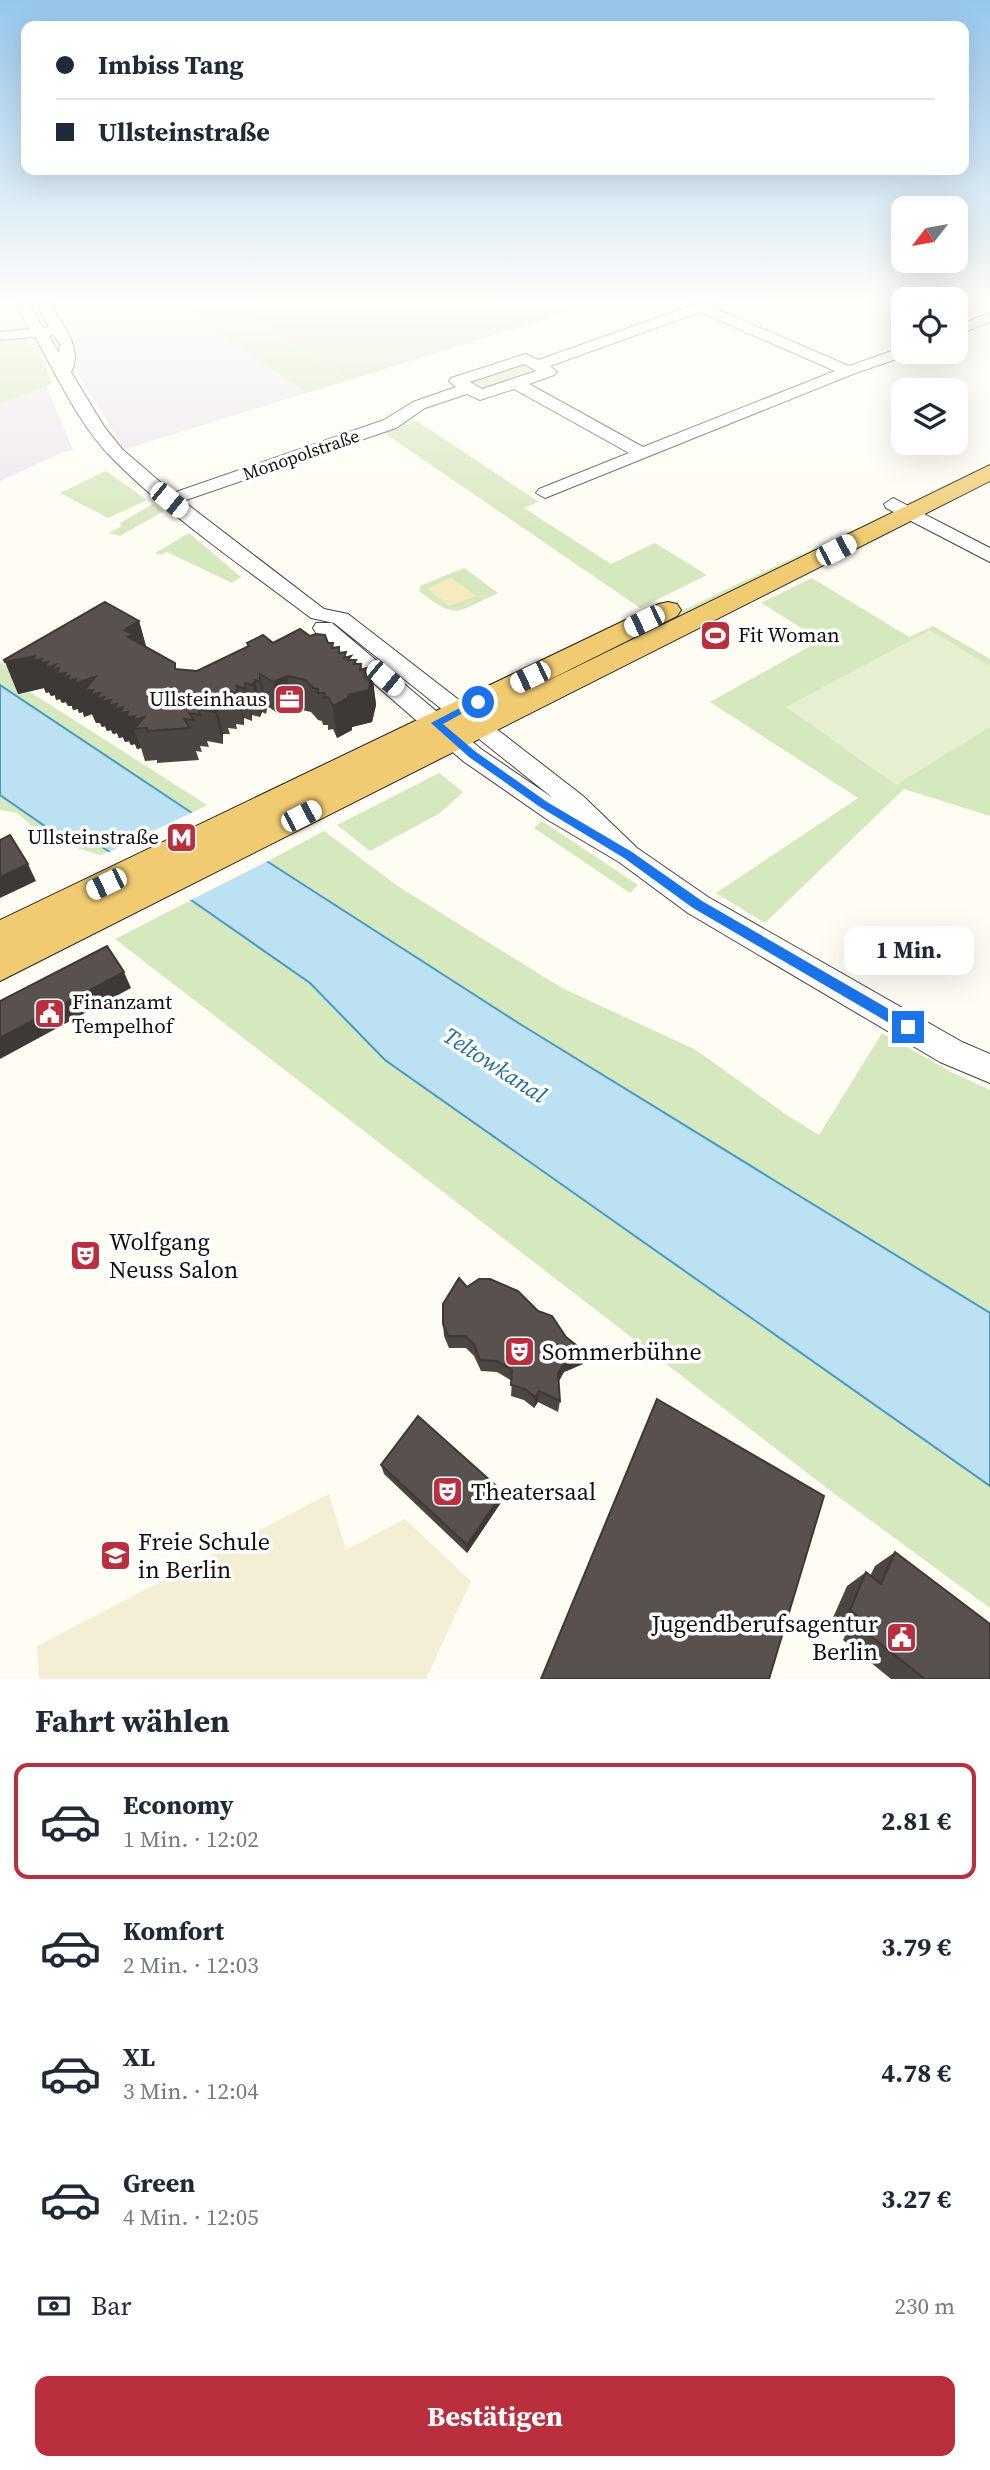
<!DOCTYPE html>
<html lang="de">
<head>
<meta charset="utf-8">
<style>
  body { margin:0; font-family:"Source Serif 4",serif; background:#f6f6f7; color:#1f2937; height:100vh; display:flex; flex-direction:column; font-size:26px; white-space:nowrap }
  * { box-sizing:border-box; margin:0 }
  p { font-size:23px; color:#747a83 }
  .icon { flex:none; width:38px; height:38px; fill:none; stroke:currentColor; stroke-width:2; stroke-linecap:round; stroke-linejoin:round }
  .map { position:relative; height:1679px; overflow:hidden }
  .panel { display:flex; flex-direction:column; background:#fff; flex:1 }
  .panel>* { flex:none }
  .guide { position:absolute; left:21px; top:21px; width:948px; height:154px; border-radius:14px; box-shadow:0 7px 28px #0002; display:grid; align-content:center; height:154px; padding:0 35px; background:#fff }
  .needle { width:46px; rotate:239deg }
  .buttons { position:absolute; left:891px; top:196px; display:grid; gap:14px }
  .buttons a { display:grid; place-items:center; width:77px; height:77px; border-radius:14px; background:#fff; box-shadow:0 7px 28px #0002; font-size:35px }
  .end { position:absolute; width:32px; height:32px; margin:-16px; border:9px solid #1a73e8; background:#fff; box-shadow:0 0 0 4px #fff }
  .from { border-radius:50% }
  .bubble { position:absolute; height:49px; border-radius:14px; background:#fff; box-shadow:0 7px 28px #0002; font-size:23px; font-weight:700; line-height:49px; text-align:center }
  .car { position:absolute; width:21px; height:42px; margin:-21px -10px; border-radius:9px; box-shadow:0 0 5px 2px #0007; background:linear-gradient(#fff 24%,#345 0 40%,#fff 0 76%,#345 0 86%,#fff 0) }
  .guide b { display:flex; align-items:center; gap:24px; height:66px; font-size:26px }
  .guide b+b { border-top:2px solid #e0e1e3 }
  .guide i { width:18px; height:18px; background:#1f2937 }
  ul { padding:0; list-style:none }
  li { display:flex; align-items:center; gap:21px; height:116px; margin:0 14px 10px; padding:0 21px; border:4px solid transparent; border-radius:14px }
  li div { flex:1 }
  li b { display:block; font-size:26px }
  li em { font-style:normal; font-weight:700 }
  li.active { border-color:#b92f3d }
  li>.icon { width:63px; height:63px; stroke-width:1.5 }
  h2 { padding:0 35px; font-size:32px; line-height:84px }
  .pay { display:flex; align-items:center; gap:18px; height:77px; padding:0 35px; font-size:26px }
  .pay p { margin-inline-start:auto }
  .button { display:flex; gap:14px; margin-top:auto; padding:14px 35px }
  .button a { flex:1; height:80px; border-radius:14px; background:#b92f3d; color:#fff; font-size:28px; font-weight:700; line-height:80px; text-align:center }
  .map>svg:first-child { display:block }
  .industrial { fill:#ece5ee }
  .farmland { fill:#f4efd4 }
  .green { fill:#d6e8be }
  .sand { fill:#f7e9c2 }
  .cemetery { fill:#d9e0c4 }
  .pitch { fill:#e6efcf }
  .water { fill:#bbe1f3; stroke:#469ac6; stroke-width:2 }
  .pier { fill:#fefcf3 }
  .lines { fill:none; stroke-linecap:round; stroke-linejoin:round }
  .minor-casing { stroke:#434343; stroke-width:2 }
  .major-casing { stroke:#212121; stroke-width:2 }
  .minor { fill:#fff; fill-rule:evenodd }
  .major { fill:#f0cb71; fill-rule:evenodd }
  .wall { fill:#4c4642 }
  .shaded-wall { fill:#3e3936 }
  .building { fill:#58514d; stroke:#3e3936; stroke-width:2 }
  .route { fill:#1a73e8 }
  .labels { text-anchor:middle; stroke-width:7; stroke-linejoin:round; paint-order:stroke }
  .far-street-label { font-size:18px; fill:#101010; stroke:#fff }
  .poi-label { font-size:21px; fill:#101010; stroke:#fff; text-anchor:start }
  .water-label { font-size:23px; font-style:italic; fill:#1f6c9c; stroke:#fff }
  .near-poi-label { font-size:24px; fill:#101010; stroke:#fff; text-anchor:start }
</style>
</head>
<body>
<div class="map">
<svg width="990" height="1679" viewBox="0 0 990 1679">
  <rect width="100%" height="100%" fill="#fefcf3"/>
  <!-- industrial -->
  <g class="industrial">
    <path d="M 0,304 L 14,304 L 27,329 L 24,331 L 0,333 Z"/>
    <path d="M 50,304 L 179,304 L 306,393 L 125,449 L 79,376 L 74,344 Z"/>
    <path d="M 0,340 L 28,340 L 36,343 L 49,393 L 73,450 L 61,453 L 0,481 Z"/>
  </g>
  <!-- farmland -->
  <path class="farmland" d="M 329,1494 L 346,1550 L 405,1519 L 471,1581 L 426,1679 L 39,1679 L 37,1646 Z"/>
  <!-- green -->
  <g class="green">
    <path d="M 179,304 L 233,304 L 349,380 L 306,393 Z"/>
    <path d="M 10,342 C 43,343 40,355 52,383 L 0,404 L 0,343 Z"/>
    <path d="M 523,363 L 539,372 L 484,390 L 468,385 L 469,380 Z"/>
    <path d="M 417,421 L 539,502 L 524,508 L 611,564 L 655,543 L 707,575 L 640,608 L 383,432 Z"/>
    <path d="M 106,471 L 147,500 L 108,518 L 60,493 Z"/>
    <path d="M 153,504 L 164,511 L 120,536 L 109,533 L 122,526 L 120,523 Z"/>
    <path d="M 885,515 L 888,517 L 498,711 L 490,706 L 733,586 Z"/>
    <path d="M 189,533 L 241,577 L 232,583 L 167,552 L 160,555 L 155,553 Z"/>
    <path d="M 464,568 L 498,593 C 456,612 458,621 419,591 L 420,586 Z"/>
    <path d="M 812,578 L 909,637 L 933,626 L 990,659 L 990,816 L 904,789 L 765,923 L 716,893 L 858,798 L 710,702 L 810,646 L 808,632 L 761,603 Z"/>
    <path d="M 0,662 L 24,677 L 16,683 L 207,805 L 192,813 L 0,685 Z"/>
    <path d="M 439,773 L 463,792 L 440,813 L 370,851 L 337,825 Z"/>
    <path d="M 0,795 L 49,830 L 48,835 L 86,847 L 95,843 L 111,851 L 100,855 L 47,839 L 17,813 L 0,810 Z"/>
    <path d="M 542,821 L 638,885 L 630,893 L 534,828 Z"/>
    <path d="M 324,831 L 399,887 L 562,988 L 696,1050 L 788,1116 L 819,1135 L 882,1033 L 951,1072 L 990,1090 L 990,1313 L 520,1024 L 268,861 Z"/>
    <path d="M 191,900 L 310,983 L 385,1060 L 990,1486 L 990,1608 L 836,1495 L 115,939 Z"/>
  </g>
  <!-- sand -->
  <path class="sand" d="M 451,577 L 476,596 L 449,606 L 428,589 Z"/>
  <!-- cemetery -->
  <path class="cemetery" d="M 233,304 L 594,304 L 349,380 Z"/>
  <!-- pitch -->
  <path class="pitch" d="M 930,630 L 990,666 L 990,727 L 896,785 L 786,707 Z"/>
  <!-- water -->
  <path class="water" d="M 0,685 L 192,813 L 520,1024 L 990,1313 L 990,1486 L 385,1060 L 310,983 L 191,900 L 95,843 L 86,847 L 48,835 L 49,829 L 0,795 Z"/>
  <!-- pier -->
  <path class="pier" d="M 195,811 L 272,859 L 187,902 L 107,853 Z"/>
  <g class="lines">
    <defs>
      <g id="minor">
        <path d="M 15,304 L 29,304 L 43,328 L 49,327 L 36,304 L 50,304 C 62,324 84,349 71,372 L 105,428 L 123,450 L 173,493 L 384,420 L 413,402 L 456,387 L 449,381 L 451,378 L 526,354 L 538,360 L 696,304 L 718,304 L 714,308 L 849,366 L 903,347 L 903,352 L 910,352 L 908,355 L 853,374 L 545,498 L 536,493 L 539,489 L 629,453 L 514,389 L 480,400 L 467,394 L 425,408 L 396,428 L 183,501 L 324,609 L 348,614 L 583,796 L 637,848 L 708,897 L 962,1042 L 990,1054 L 990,1083 L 940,1062 L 688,913 L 619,862 L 548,820 L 463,761 L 316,633 L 313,628 L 316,623 L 332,623 L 481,749 L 553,798 L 334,623 L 311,618 C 244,567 171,518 112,458 C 79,425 58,377 35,337 L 0,340 L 0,332 L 30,329 ZM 700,312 L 835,371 L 643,447 L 529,384 L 554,375 L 557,372 L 550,366 ZM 54,335 L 60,345 L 59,353 L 49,336 ZM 524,364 L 536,371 L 482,389 L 470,382 Z"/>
        <path d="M 990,313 L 990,322 L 956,335 L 956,326 Z"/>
        <path d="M 893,498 L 990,548 L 990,562 L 886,508 L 884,504 Z"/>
      </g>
      <path id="major" d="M 990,465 L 990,481 L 0,981 L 0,920 L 659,604 L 668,602 L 677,604 L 681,610 L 677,616 L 523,693 Z"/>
    </defs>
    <!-- minor casing -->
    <use href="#minor" class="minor-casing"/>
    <!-- major casing -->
    <use href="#major" class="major-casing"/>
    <!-- minor -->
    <use href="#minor" class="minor"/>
    <!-- major -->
    <use href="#major" class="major"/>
  </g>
  <!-- wall -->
  <g class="wall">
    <path d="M 139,621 L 146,647 L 177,670 L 197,671 L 247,647 L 247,643 L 273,643 L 310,636 L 328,643 L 351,660 L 356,660 L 356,664 L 361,664 L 362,669 L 367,673 L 372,673 L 376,705 L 372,722 L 352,727 L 352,730 L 337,738 L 333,729 L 328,730 L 328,725 L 323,725 L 322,721 L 318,720 L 311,712 L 293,708 L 279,714 L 267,706 L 266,714 L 262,712 L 260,717 L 252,715 L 252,721 L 244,718 L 244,725 L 236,724 L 237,729 L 228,728 L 230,734 L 223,734 L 223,744 L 207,741 L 209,747 L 200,746 L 202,752 L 196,751 L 199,760 L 157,763 L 157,760 L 145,761 L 141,748 L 137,749 L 135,744 L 131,745 L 129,741 L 125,742 L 123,737 L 119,738 L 117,733 L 113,734 L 111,730 L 107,731 L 105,726 L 102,727 L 100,723 L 96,723 L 92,714 L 84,717 L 83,712 L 79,713 L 78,709 L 73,710 L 72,706 L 68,706 L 66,702 L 62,703 L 60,699 L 56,700 L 55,695 L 51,696 L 49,692 L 46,693 L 44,688 L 18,694 Z"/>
    <path d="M 467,1287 L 566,1337 L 585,1352 L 583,1364 L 564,1372 L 559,1381 L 560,1401 L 558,1412 L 538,1402 L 534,1408 L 524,1400 L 511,1396 L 512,1381 L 497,1372 L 481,1371 L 474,1356 L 466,1348 L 449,1348 L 444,1336 L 443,1324 Z"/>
    <path d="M 381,1465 L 502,1501 L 467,1553 L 384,1474 Z"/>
    <path d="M 895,1552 L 990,1679 L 891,1679 L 843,1640 L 846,1634 L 831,1622 L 847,1586 L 866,1572 L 870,1576 L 875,1566 Z"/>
  </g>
  <!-- shaded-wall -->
  <g class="shaded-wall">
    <path d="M 139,621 L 148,653 L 134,661 L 124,630 Z"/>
    <path d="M 35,656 L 55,665 L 66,673 L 95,677 L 111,700 L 135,716 L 144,717 L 147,728 L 134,729 L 141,748 L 137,749 L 135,744 L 131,745 L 129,741 L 125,742 L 123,737 L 119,738 L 117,733 L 113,734 L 111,730 L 107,731 L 105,726 L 102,727 L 100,723 L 96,723 L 92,714 L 84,717 L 83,712 L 79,713 L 78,709 L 73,710 L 72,706 L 68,706 L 66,702 L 62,703 L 60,699 L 56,700 L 55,695 L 51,696 L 49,692 L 46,693 L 44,688 L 18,694 L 5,662 Z"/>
    <path d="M 356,660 L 359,692 L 361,664 L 364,691 L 367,668 L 369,689 L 372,673 L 376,705 L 372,722 L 352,727 L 352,730 L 337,738 L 333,706 L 348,695 Z"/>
    <path d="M 260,674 L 267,706 L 266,714 L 260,682 Z"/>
    <path d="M 287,676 L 293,708 L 279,714 L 273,682 Z"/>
    <path d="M 255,680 L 262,712 L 260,717 L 253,685 Z"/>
    <path d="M 245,683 L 252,715 L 252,721 L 245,689 Z"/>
    <path d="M 237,686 L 244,718 L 244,725 L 237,693 Z"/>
    <path d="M 215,701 L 223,734 L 223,744 L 215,712 Z"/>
    <path d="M 28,864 L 36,881 L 0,898 L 0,877 Z"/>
    <path d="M 124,972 L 131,988 L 0,1059 L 0,1038 Z"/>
    <path d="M 585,1352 L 583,1364 L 564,1372 L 557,1384 L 558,1373 L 566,1361 Z"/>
    <path d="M 539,1391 L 538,1402 L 534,1408 L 535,1397 Z"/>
    <path d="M 503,1492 L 502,1501 L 467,1553 L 467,1545 Z"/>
  </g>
  <!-- building -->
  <g class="building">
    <path d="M 105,602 L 139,621 L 124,630 L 133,634 L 128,637 L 175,663 L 175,669 L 197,671 L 249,646 L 247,643 L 263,635 L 273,643 L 300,629 L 310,636 L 316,634 L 325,635 L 328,643 L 333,643 L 332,648 L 339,647 L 339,653 L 346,652 L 344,658 L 351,656 L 348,660 L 356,660 L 354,664 L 361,664 L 360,670 L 367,668 L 366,673 L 372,673 L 369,690 L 348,695 L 348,698 L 333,706 L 328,697 L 324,698 L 325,693 L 318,693 L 318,689 L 313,688 L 306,680 L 287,676 L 273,682 L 260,674 L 260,682 L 255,680 L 253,685 L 245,683 L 245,689 L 237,686 L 237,693 L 229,692 L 229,697 L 218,696 L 222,702 L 215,701 L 215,712 L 198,709 L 200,715 L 189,713 L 194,720 L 184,719 L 190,728 L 147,731 L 147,728 L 134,729 L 144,717 L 132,721 L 135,716 L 126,717 L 128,712 L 120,713 L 123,707 L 114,710 L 117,704 L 108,706 L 111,700 L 101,702 L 104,697 L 96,699 L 100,693 L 90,695 L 93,690 L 84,691 L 95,677 L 73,684 L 76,679 L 67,681 L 69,676 L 61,678 L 66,673 L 56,674 L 59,668 L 49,671 L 55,665 L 44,668 L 48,662 L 39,664 L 42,659 L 33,661 L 35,656 L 5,662 L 4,660 Z"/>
    <path d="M 10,835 L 28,864 L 0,877 L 0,840 Z"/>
    <path d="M 107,946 L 124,972 L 0,1038 L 0,1001 Z"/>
    <path d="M 459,1278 L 467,1287 L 479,1279 L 490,1279 L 518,1291 L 538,1311 L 552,1316 L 566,1337 L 585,1352 L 566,1361 L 558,1373 L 560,1401 L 539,1391 L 535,1397 L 525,1389 L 511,1385 L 512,1370 L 497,1361 L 480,1360 L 474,1344 L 465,1336 L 448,1336 L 443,1324 L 443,1304 Z"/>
    <path d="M 657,1399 L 824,1496 L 769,1679 L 541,1679 Z"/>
    <path d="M 418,1416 L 503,1492 L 467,1545 L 381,1465 Z"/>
    <path d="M 895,1552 L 990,1624 L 990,1679 L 925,1679 L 863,1630 L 866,1623 L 850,1610 L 866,1572 L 881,1584 Z"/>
  </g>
  <!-- sky -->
  <linearGradient id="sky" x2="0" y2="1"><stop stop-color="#96c6ec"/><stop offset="0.56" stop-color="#fffefa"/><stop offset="1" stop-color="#fffefa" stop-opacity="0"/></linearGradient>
  <rect width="990" height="539" fill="url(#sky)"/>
  <!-- route -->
  <path class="route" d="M 475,700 L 483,702 L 443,724 L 476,752 L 547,802 L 632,852 L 702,901 L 913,1023 L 913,1031 L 903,1031 L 693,908 L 624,858 L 540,807 L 469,757 L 431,723 Z"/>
  <!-- icons -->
  <defs>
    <symbol id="stadium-square" viewBox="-11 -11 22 22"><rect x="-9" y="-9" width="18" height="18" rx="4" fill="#b92f3d" stroke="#fff"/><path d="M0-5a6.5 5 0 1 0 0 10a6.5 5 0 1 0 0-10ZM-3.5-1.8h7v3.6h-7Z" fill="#fff"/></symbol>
    <symbol id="office-square" viewBox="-11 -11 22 22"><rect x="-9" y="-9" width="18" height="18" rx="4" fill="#b92f3d" stroke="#fff"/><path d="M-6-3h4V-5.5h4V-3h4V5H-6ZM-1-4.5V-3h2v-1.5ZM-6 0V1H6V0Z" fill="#fff"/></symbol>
    <symbol id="metro-square" viewBox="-11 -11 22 22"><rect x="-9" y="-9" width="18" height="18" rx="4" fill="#b92f3d" stroke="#fff"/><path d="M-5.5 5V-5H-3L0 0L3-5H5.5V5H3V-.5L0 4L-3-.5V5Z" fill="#fff"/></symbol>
    <symbol id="civic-square" viewBox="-11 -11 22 22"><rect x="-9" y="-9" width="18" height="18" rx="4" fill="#b92f3d" stroke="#fff"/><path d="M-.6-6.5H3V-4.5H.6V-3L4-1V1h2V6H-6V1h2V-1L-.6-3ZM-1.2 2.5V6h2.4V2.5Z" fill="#fff"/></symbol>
    <symbol id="theatre-square" viewBox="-11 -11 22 22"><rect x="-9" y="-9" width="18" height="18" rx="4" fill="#b92f3d" stroke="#fff"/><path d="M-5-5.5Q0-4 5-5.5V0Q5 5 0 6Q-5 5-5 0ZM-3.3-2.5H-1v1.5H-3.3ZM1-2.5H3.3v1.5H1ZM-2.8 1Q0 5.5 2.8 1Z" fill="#fff"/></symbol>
    <symbol id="school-square" viewBox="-11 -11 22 22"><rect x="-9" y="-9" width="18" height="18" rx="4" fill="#b92f3d" stroke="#fff"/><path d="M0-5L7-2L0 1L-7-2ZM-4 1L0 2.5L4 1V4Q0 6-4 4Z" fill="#fff"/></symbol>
  </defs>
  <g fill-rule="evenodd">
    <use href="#stadium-square" x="698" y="618" width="35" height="35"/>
    <use href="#office-square" x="272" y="682" width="35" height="35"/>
    <use href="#metro-square" x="164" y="820" width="35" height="35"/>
    <use href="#civic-square" x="32" y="996" width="35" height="35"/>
    <use href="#theatre-square" x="68" y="1238" width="35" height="35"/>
    <use href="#theatre-square" x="502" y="1334" width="35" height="35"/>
    <use href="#theatre-square" x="430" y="1474" width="35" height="35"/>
    <use href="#school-square" x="98" y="1538" width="35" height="35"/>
    <use href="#civic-square" x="884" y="1620" width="35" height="35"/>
  </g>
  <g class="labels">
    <!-- far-street labels -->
    <g class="far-street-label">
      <text transform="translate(301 455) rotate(-19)" y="6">Monopolstraße</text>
    </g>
    <!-- poi labels -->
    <g class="poi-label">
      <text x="738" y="642">Fit Woman</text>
      <text x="267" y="706" text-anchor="end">Ullsteinhaus</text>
      <text x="159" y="844" text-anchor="end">Ullsteinstraße</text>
      <text x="72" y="1009">Finanzamt<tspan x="72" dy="24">Tempelhof</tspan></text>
    </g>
    <!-- water labels -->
    <g class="water-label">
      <text transform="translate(495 1065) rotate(33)" y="8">Teltowkanal</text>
    </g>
    <!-- near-poi labels -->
    <g class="near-poi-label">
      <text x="109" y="1250">Wolfgang<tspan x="109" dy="28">Neuss Salon</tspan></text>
      <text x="542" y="1360">Sommerbühne</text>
      <text x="471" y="1500">Theatersaal</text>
      <text x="138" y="1550">Freie Schule<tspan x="138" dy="28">in Berlin</tspan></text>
      <text x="878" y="1632" text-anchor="end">Jugendberufsagentur<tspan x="878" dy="28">Berlin</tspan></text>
    </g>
  </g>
</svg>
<div class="buttons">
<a><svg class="needle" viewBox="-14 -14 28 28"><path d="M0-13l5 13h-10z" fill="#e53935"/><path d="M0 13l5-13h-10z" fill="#747a83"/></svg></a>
<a><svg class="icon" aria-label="locate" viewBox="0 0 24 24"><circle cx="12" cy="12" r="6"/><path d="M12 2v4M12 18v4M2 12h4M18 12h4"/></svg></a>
<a><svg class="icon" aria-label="layers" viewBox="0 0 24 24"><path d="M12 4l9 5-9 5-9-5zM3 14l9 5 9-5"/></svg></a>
</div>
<i class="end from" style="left:478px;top:702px"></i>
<i class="end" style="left:908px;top:1027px"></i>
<div class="bubble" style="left:844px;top:926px;width:130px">1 Min.</div>
<i class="car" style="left:169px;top:500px;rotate:129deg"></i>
<i class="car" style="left:836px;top:550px;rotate:63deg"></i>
<i class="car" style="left:644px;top:621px;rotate:244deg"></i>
<i class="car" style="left:530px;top:677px;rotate:244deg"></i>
<i class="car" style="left:385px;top:678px;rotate:130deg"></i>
<i class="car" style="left:301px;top:816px;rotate:63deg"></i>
<i class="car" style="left:106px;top:884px;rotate:244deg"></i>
<div class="guide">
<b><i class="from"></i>Imbiss Tang</b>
<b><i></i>Ullsteinstraße</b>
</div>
</div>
<section class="panel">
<h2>Fahrt wählen</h2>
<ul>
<li class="active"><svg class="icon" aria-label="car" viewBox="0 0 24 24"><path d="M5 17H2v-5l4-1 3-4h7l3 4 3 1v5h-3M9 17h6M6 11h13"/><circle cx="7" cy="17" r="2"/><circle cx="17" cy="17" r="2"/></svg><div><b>Economy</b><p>1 Min. · 12:02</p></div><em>2.81 €</em></li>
<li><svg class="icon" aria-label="car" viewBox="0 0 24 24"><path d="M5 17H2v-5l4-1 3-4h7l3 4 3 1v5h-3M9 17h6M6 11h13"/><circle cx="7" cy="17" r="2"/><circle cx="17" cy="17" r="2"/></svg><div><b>Komfort</b><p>2 Min. · 12:03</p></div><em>3.79 €</em></li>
<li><svg class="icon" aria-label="car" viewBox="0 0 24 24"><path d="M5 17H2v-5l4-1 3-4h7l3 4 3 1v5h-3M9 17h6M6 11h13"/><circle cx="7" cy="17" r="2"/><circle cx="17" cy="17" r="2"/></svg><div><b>XL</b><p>3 Min. · 12:04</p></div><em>4.78 €</em></li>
<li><svg class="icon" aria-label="car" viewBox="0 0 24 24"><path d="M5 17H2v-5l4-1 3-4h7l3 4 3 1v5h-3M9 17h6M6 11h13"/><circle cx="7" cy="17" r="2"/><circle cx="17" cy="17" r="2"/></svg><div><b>Green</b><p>4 Min. · 12:05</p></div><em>3.27 €</em></li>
</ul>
<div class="pay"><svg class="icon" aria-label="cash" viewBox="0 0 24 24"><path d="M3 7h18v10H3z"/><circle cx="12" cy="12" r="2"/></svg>Bar<p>230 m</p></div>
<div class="button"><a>Bestätigen</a></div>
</section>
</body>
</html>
